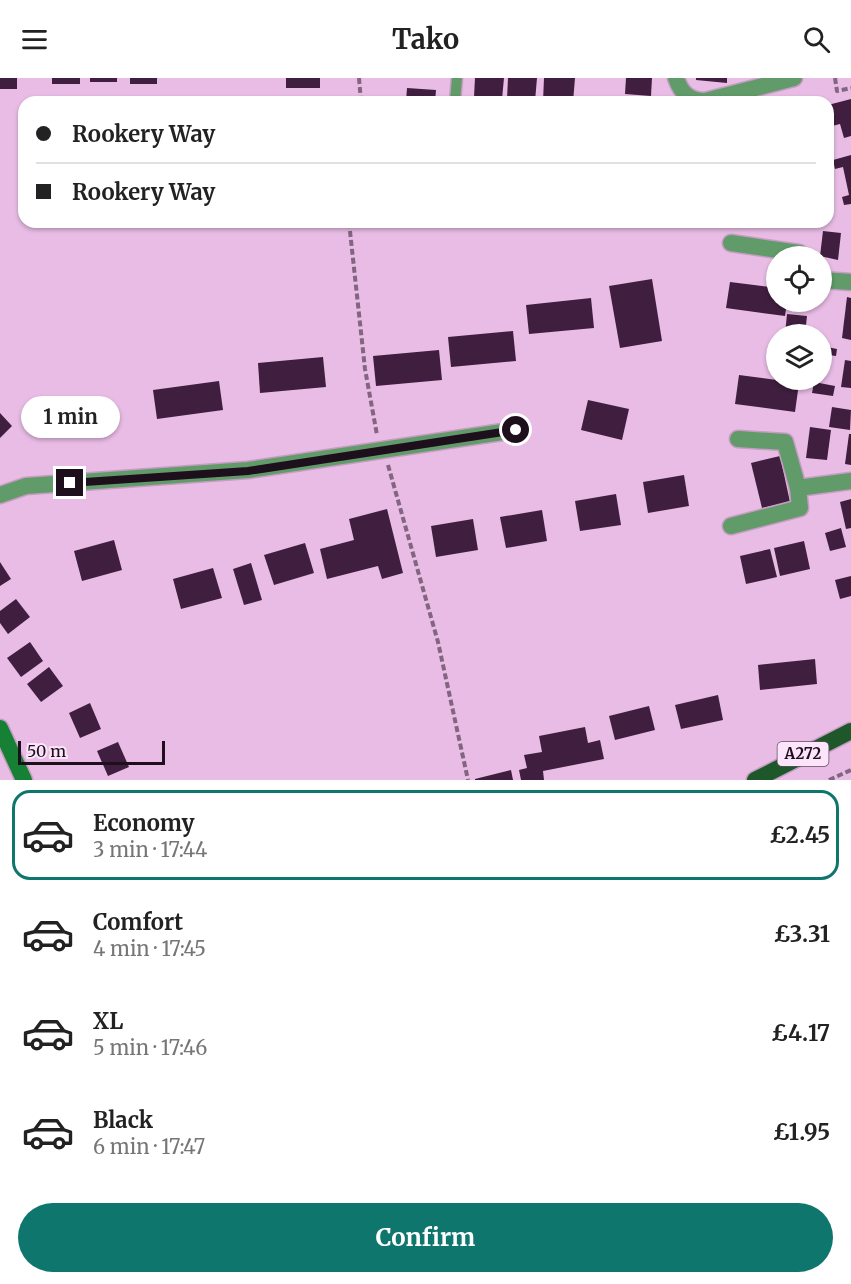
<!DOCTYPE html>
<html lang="en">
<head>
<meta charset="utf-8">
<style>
  body { margin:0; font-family:Merriweather,serif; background:#f2f2f2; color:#222; height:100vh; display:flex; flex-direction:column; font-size:22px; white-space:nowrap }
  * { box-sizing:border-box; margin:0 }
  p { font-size:20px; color:#767676 }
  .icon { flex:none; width:33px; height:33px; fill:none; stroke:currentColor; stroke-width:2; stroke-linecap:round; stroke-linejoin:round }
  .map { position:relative; height:702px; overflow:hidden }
  .side { display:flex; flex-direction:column; background:#fff; flex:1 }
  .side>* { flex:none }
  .banner { position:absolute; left:18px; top:18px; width:816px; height:132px; border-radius:18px; box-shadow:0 2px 4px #0004; display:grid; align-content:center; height:132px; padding:0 18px; background:#fff }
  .fabs { position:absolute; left:766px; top:168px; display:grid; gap:12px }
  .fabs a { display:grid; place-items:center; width:66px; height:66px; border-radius:50%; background:#fff; box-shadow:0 2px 4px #0004; font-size:30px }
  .scale { position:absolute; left:18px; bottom:15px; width:147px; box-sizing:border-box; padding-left:6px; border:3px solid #1e0f1d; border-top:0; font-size:16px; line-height:21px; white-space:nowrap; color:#1e0f1d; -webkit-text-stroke:4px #fce5fa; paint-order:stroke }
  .end { position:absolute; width:27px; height:27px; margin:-14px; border:8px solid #1e0f1d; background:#fff; box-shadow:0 0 0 3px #fff }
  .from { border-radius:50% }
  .bubble { position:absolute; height:42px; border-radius:21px; background:#fff; box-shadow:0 2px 4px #0004; font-size:20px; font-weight:700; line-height:42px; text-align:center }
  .banner b { display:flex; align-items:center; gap:21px; height:57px; font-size:22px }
  .banner b+b { border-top:2px solid #e0e0e0 }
  .banner i { width:15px; height:15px; background:#222 }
  ul { padding:10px 0 0; list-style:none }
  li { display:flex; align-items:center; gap:18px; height:90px; margin:0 12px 9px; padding:0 6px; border:3px solid transparent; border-radius:18px }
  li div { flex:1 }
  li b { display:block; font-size:22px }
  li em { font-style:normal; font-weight:700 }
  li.selected { border-color:#0f766e }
  li>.icon { width:54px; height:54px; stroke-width:1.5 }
  .action { display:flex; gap:12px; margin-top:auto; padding:12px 18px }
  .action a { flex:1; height:69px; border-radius:36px; background:#0f766e; color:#fff; font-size:24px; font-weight:700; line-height:69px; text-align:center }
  header { display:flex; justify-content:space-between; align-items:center; height:78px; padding:0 18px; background:#fff; font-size:27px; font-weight:700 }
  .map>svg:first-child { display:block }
  .building { fill:#401e3f }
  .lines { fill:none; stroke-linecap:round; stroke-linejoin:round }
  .service-casing { stroke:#c49dc1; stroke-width:13 }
  .minor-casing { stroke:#c49dc1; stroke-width:19 }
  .secondary-casing { stroke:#c49dc1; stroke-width:19 }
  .trunk-casing { stroke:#c49dc1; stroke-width:19 }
  .path { stroke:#826580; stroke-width:4; stroke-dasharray:6 3; stroke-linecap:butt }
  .service { stroke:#619b69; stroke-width:10 }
  .minor { stroke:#619b69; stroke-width:16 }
  .secondary { stroke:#168035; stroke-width:16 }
  .trunk { stroke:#1e582a; stroke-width:16 }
  .route { stroke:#1e0f1d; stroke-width:8 }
  .labels { text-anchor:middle; stroke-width:6; stroke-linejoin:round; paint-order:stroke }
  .shield { fill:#fce5fa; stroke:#614f5f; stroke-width:1.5 }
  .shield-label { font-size:15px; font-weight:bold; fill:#1e0f1d }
</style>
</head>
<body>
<header><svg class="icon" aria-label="menu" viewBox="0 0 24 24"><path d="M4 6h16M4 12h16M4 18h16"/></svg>Tako<svg class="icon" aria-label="search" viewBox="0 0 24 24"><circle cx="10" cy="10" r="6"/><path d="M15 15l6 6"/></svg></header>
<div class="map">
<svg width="851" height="702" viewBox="0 0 851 702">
  <rect width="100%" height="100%" fill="#e8bce5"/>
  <!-- building -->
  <g class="building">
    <rect x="0" y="0" width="17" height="11"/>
    <rect x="52" y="0" width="28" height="6"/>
    <rect x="90" y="0" width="27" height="4"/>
    <rect x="130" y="0" width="27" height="6"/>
    <rect x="286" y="0" width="34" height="10"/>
    <path d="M 475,0 L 504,0 L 502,21 L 474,19 Z"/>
    <path d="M 508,0 L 537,0 L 535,23 L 507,21 Z"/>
    <path d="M 544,0 L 575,0 L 573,24 L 543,24 Z"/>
    <path d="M 626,0 L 652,0 L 651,18 L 625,16 Z"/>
    <path d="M 696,0 L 727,0 L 727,5 L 696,2 Z"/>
    <path d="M 407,10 L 436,12 L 435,24 L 406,24 Z"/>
    <path d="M 851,21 L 851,58 L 844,60 L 840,46 L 828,49 L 828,27 Z"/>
    <path d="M 851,77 L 851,126 L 844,127 L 842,119 L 849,117 L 843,89 L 835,91 L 833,82 Z"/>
    <path d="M 823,153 L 841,155 L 838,182 L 820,178 Z"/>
    <path d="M 652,201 L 662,263 L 620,270 L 609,208 Z"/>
    <path d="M 730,204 L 777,210 L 777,224 L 787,224 L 785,238 L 726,230 Z"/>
    <path d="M 847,219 L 851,220 L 851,262 L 842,260 Z"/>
    <path d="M 591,220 L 594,250 L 529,256 L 526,227 Z"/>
    <path d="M 787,236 L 807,238 L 805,256 L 785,256 Z"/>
    <path d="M 513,253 L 516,283 L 451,289 L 448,259 Z"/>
    <path d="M 822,268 L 837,271 L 836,278 L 822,276 Z"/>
    <path d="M 439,272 L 442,302 L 376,308 L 373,278 Z"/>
    <path d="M 323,279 L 326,309 L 260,315 L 258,285 Z"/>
    <path d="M 845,282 L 851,283 L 851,310 L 841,309 Z"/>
    <path d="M 739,297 L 799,305 L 795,334 L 735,326 Z"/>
    <path d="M 219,303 L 223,332 L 157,341 L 153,312 Z"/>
    <path d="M 814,304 L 835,308 L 833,318 L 812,315 Z"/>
    <path d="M 588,322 L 629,331 L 622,362 L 581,352 Z"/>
    <path d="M 103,327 L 104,358 L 62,360 L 61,329 Z"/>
    <path d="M 832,329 L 851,332 L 850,352 L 829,349 Z"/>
    <path d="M 0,335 L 12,348 L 0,360 Z"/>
    <path d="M 810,349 L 831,352 L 827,382 L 806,380 Z"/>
    <path d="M 849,356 L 851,356 L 851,387 L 845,386 Z"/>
    <path d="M 780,378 L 790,424 L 762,430 L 751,385 Z"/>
    <path d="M 684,397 L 689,428 L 648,435 L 643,404 Z"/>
    <path d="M 616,416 L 621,447 L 580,453 L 575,423 Z"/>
    <path d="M 851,421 L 851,450 L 846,451 L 840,424 Z"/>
    <path d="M 387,431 L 403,495 L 382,501 L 378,488 L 327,501 L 320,471 L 354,462 L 349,441 Z"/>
    <path d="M 542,432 L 547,463 L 506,470 L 500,439 Z"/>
    <path d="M 473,441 L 478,472 L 436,479 L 431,448 Z"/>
    <path d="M 841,450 L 846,469 L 830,473 L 825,455 Z"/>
    <path d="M 114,462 L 122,492 L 82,503 L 74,473 Z"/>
    <path d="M 804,463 L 810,491 L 780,498 L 774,470 Z"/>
    <path d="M 305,465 L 314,495 L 274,507 L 264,477 Z"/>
    <path d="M 770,471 L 777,499 L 746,506 L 740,478 Z"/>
    <path d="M 0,484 L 11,501 L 0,508 Z"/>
    <path d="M 251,485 L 262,522 L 244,527 L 233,491 Z"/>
    <path d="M 213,490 L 222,520 L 181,531 L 173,501 Z"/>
    <path d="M 851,498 L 851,518 L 840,521 L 835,502 Z"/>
    <path d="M 16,521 L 30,539 L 8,556 L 0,545 L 0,533 Z"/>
    <path d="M 30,564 L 43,583 L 21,599 L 7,580 Z"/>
    <path d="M 815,581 L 817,606 L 760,612 L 758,587 Z"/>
    <path d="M 49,589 L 63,608 L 41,624 L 27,606 Z"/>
    <path d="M 718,617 L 723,642 L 681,651 L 675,627 Z"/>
    <path d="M 90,625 L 101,651 L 80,660 L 69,635 Z"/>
    <path d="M 649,628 L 655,652 L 615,662 L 609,638 Z"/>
    <path d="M 585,649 L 588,665 L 600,662 L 604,681 L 543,693 L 544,702 L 521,702 L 519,692 L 527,690 L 524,677 L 542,674 L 539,658 Z"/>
    <path d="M 118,664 L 129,689 L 108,698 L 97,673 Z"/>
    <path d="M 511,692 L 513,702 L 475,702 L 475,701 Z"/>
  </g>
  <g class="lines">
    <defs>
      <path id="service" d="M 455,24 L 457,0"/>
      <g id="minor">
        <path d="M 676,0 C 681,15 689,23 705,23 L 794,0"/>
        <path d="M 731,165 L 799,175 L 800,178"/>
        <path d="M 822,202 L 851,204"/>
        <path d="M 738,361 L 785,364 L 798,410 L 851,403"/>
        <path d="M 0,417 L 26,408 L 248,392 L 516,352"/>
        <path d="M 731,448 L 800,430 L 798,410"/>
      </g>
      <path id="secondary" d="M 0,650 L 24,702"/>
      <path id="trunk" d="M 755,702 L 851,653"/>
    </defs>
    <!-- service casing -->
    <use href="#service" class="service-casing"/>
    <!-- minor casing -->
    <use href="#minor" class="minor-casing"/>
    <!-- secondary casing -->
    <use href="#secondary" class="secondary-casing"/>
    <!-- trunk casing -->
    <use href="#trunk" class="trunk-casing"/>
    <!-- path -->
    <g class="path">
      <path d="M 359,0 L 361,24"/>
      <path d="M 835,0 L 837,13 L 851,10"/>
      <path d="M 349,144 L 365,291 L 377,357"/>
      <path d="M 388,387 L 438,564 L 468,702"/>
      <path d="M 829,702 L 851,692"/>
    </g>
    <!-- service -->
    <use href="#service" class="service"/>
    <!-- minor -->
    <use href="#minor" class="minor"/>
    <!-- secondary -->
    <use href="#secondary" class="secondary"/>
    <!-- trunk -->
    <use href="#trunk" class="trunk"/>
  </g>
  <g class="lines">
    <!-- route -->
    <path class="route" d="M 70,405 L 248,393 L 516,352"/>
  </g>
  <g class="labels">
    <!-- shield labels -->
    <rect class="shield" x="777.5" y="664" width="51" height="24" rx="4.5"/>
    <g class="shield-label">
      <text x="803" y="681">A272</text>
    </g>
  </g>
</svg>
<div class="fabs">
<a><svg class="icon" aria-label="locate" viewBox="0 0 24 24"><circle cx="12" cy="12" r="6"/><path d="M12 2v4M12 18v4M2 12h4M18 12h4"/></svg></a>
<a><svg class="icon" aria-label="layers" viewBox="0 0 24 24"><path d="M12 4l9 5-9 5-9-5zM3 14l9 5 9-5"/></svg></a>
</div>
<div class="scale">50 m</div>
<i class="end from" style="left:516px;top:352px"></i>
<i class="end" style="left:70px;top:405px"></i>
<div class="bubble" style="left:21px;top:318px;width:99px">1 min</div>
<div class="banner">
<b><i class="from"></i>Rookery Way</b>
<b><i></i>Rookery Way</b>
</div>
</div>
<section class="side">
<ul>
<li class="selected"><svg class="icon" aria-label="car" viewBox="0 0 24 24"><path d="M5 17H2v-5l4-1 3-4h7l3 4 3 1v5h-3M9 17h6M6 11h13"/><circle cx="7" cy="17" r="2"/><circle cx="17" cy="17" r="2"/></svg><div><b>Economy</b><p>3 min · 17:44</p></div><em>£2.45</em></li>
<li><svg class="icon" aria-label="car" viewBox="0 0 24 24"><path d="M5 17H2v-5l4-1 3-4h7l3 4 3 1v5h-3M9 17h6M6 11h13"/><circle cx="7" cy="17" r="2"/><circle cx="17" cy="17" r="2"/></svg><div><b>Comfort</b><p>4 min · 17:45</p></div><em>£3.31</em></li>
<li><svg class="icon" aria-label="car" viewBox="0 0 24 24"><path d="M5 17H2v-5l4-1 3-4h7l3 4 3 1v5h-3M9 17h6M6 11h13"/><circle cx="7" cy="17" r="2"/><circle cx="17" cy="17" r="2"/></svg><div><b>XL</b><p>5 min · 17:46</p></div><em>£4.17</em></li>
<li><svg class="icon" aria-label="car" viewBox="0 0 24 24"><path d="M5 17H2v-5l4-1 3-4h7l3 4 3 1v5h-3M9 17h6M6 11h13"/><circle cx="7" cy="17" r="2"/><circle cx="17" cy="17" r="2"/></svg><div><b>Black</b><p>6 min · 17:47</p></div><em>£1.95</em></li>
</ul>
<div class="action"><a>Confirm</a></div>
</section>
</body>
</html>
